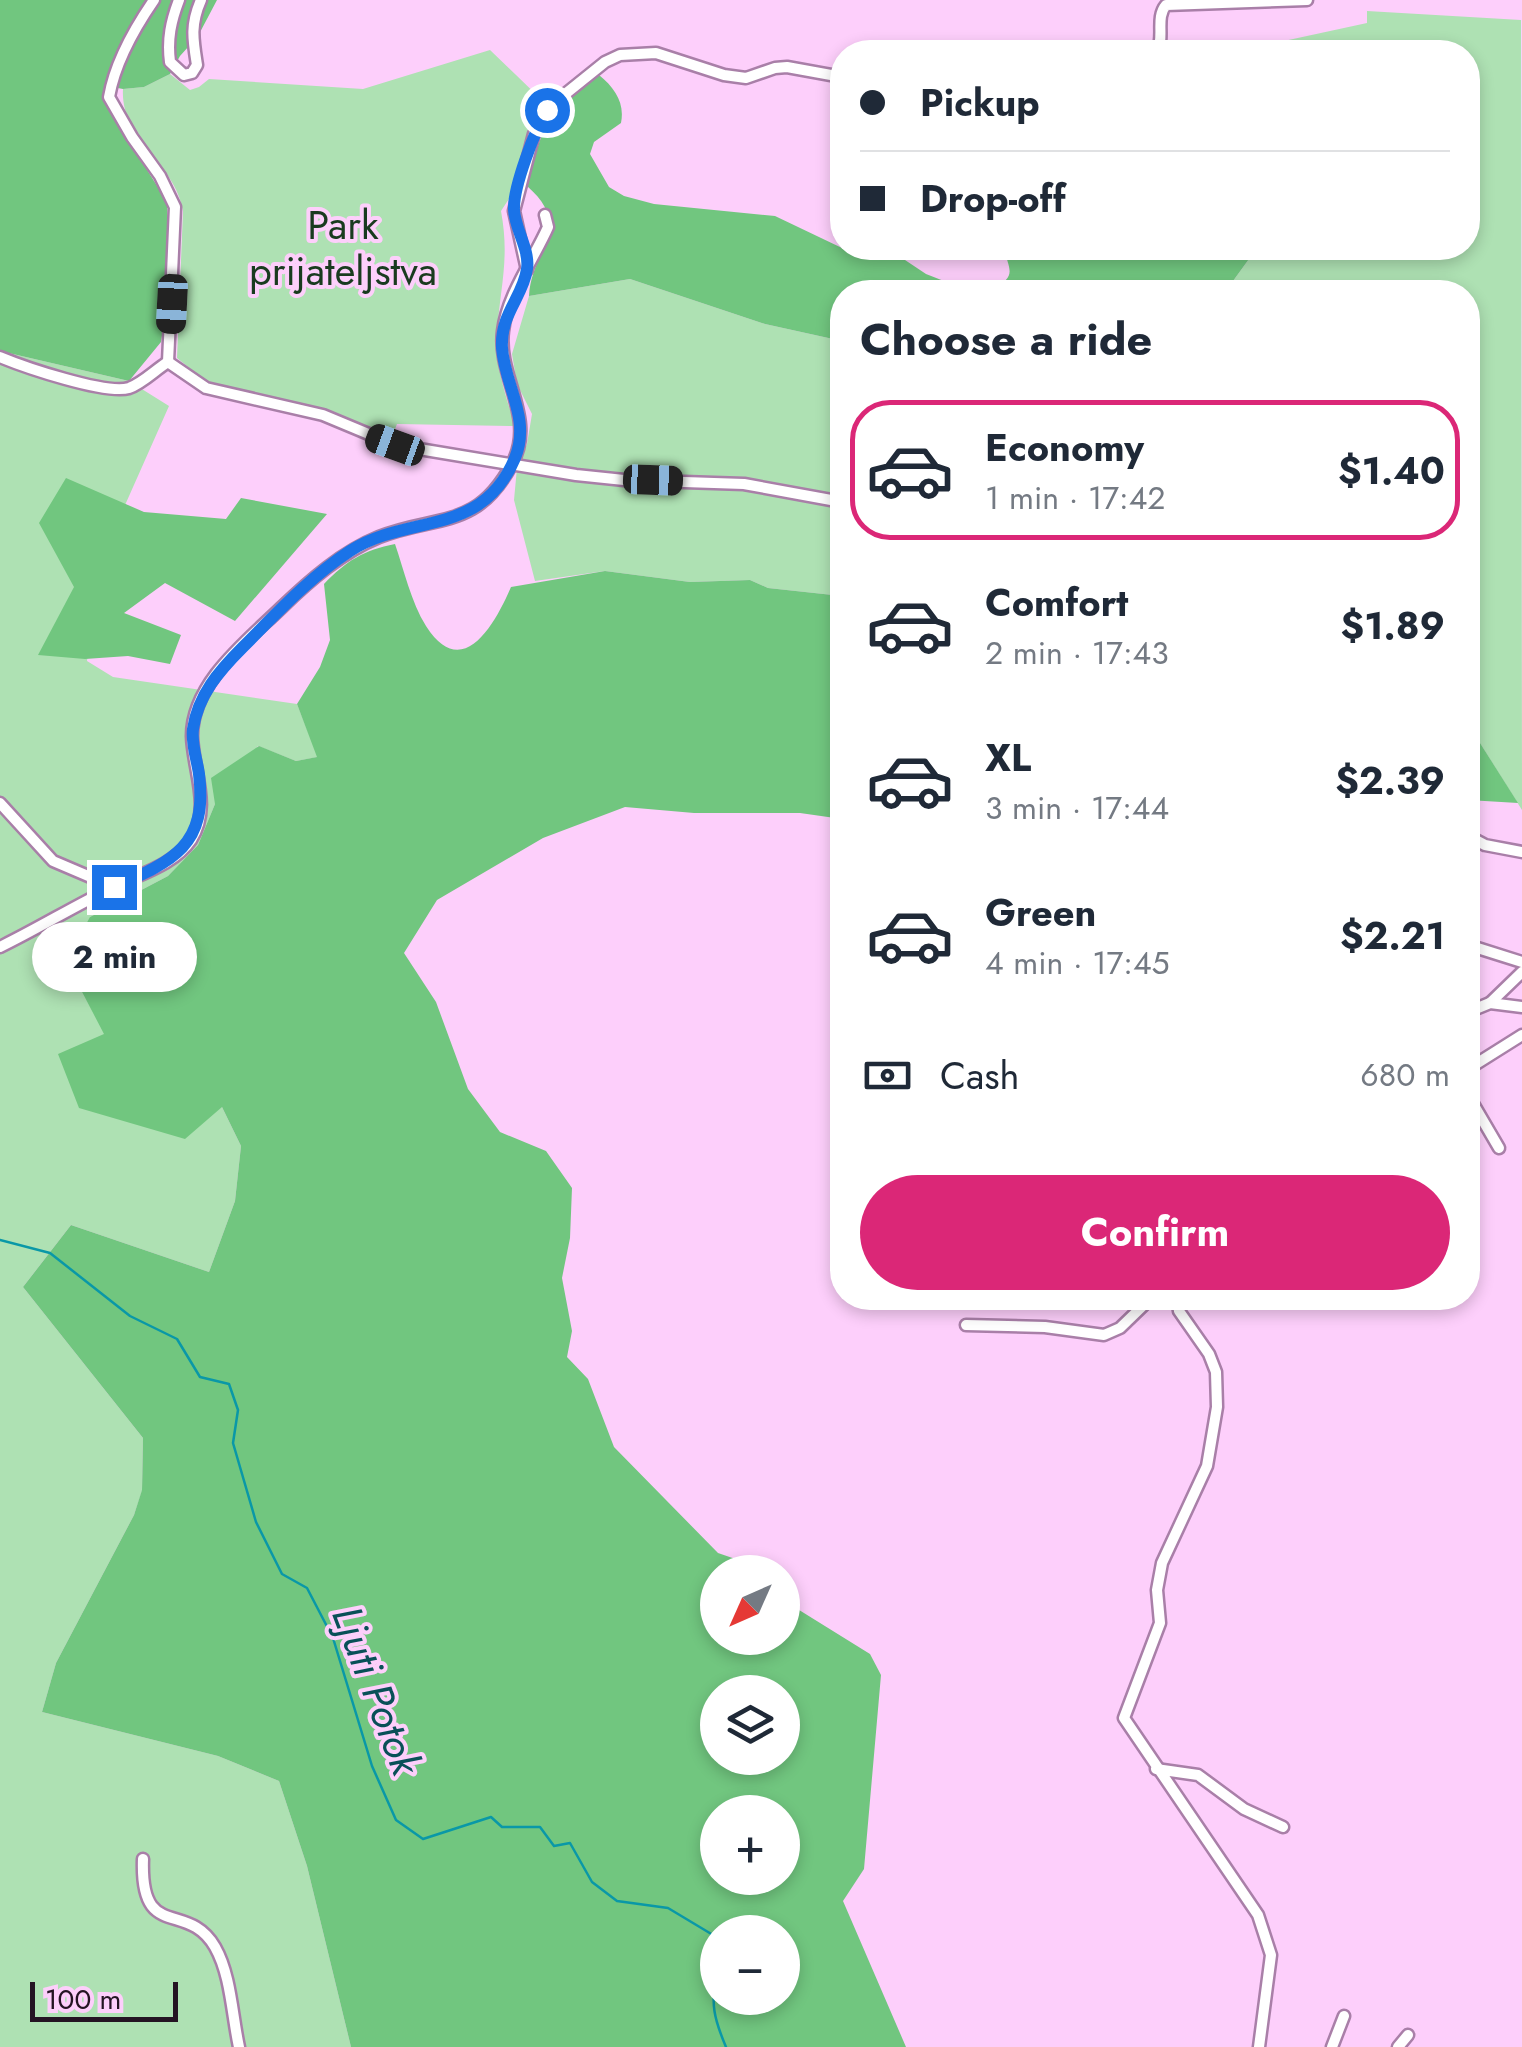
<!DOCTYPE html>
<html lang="en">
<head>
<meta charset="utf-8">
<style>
  body { margin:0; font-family:Jost,sans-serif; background:#f2f2f3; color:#1f2937; height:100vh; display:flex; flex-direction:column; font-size:38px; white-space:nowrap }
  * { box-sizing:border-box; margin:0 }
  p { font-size:32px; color:#747a83 }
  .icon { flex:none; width:55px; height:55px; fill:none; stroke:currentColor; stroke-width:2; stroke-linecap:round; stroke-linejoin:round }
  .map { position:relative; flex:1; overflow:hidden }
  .panel { position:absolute; left:830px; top:280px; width:650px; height:1030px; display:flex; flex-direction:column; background:#fff; border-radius:40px; box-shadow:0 5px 15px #0003 }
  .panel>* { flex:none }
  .hud { position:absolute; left:830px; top:40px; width:650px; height:220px; border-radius:40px; box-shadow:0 5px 15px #0003; display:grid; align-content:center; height:220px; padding:0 30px; background:#fff }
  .needle { width:65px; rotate:225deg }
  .buttons { position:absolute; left:700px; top:1555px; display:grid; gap:20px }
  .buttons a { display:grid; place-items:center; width:100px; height:100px; border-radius:50%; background:#fff; box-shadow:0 5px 15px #0003; font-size:50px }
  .scale { position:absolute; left:30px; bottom:25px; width:148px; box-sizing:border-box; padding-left:10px; border:5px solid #241423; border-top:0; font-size:28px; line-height:35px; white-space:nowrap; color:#241423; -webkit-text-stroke:8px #fdcffb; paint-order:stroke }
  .end { position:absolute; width:45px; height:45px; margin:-22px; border:12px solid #1a73e8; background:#fff; box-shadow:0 0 0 5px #fff }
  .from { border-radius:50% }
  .bubble { position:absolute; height:70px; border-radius:35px; background:#fff; box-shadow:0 5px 15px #0003; font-size:32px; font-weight:700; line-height:70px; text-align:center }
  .car { position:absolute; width:30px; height:60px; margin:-30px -15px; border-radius:12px; box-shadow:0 0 8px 2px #0007; background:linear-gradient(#222 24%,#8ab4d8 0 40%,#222 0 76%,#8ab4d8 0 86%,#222 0) }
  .hud b { display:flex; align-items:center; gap:35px; height:95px; font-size:38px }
  .hud b+b { border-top:2px solid #e0e1e3 }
  .hud i { width:25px; height:25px; background:#1f2937 }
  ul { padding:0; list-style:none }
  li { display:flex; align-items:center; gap:30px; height:140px; margin:0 20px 15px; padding:0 10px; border:5px solid transparent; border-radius:40px }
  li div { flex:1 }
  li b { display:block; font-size:38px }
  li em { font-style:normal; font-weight:700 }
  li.selected { border-color:#db2777 }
  li>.icon { width:90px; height:90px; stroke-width:1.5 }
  h2 { padding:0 30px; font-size:45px; line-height:120px }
  .pay { display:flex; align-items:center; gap:25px; height:110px; padding:0 30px; font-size:38px }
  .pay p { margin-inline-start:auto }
  .action { display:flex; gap:20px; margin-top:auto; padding:20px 30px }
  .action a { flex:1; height:115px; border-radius:60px; background:#db2777; color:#fff; font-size:40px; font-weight:700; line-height:115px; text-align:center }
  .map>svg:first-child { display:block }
  .green { fill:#aee1b3 }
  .forest { fill:#71c67f; fill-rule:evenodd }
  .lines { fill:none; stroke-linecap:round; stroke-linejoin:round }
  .stream { stroke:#0a98a7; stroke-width:2.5 }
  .street-casing { stroke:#a97fa8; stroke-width:15 }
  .street { stroke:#fff; stroke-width:10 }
  .route { stroke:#1a73e8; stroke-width:12 }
  .labels { text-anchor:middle; stroke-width:8; stroke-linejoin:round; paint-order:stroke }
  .park-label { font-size:40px; fill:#193b1f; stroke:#fdcffb }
  .water-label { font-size:42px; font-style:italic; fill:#095058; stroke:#fdcffb }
</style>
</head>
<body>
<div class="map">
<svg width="1522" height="2047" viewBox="0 0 1522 2047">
  <rect width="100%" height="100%" fill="#fdcffb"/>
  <!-- green -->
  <g class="green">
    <path d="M 1367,11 L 1521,20 L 1522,810 L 1468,724 L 1468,292 L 1225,292 L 1257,248 L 1468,248 L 1468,52 L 1233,52 L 1367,23 Z"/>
    <path d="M 490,50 L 547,105 L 534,125 L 518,185 L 501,211 C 510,259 500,287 497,334 C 495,366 506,396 515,426 L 397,424 L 392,437 L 325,410 L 209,384 L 177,358 L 183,211 C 175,162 120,139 123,89 L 144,87 L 170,74 L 190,90 L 199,87 L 209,79 L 363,89 Z"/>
    <path d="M 630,279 L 765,324 L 842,341 L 842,596 L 768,588 L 750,580 L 690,582 L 605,571 L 535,581 L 514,500 L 517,468 L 527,444 L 532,414 L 517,384 L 512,354 L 529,296 Z"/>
    <path d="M 0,351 L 129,381 L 169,406 L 98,566 L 87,661 L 113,677 L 297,704 L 318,757 L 296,761 L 258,746 L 215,804 L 198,845 L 168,876 L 90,917 L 222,1107 L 241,1146 L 235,1201 L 209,1272 L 71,1225 L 23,1287 L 143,1438 L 142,1491 L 134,1515 L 56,1663 L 42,1712 L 218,1756 L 279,1781 L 307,1866 L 351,2047 L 0,2047 Z"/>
  </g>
  <!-- forest -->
  <g class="forest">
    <path d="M 0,0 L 217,0 L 198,36 L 180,56 L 170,74 L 144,87 L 123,89 L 107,86 L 104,101 L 159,189 L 167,204 L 168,220 L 167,303 L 161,342 L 129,381 L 0,351 Z"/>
    <path d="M 599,75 C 615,88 625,103 621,123 L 594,142 L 590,154 L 609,187 L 624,196 L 654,204 L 775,216 L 842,248 L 899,256 L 926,274 L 972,292 L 842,292 L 842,341 L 765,324 L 630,279 L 529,296 C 531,250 575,228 527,186 C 545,121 543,116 599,75 Z"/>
    <path d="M 1004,248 L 1257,248 L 1225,292 L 991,292 C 1017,274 1010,274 1004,248 Z"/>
    <path d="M 66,478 L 144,512 L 226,519 L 241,498 L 327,514 L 235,621 L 165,583 L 124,613 L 181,635 L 170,664 L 128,656 L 85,659 L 38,655 L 74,587 L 39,523 Z"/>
    <path d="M 395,544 C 404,570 411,602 426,626 C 463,684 496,622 511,587 L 605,571 L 690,582 L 750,580 L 768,588 L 842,596 L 842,819 L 800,813 L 694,813 L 625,807 L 543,838 L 437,900 L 404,953 L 436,1002 L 468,1089 L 500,1132 L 546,1151 L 572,1188 L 570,1238 L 562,1278 L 572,1331 L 567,1357 L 588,1379 L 614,1447 L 718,1553 L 750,1564 L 755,1572 L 718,1572 L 718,1638 L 782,1638 L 783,1600 L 870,1654 L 881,1675 L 864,1869 L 843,1901 L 906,2047 L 351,2047 L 307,1866 L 279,1781 L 218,1756 L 42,1712 L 56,1663 L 134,1515 L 142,1490 L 143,1438 L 23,1287 L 71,1225 L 209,1272 L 235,1201 L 241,1146 L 222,1107 L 185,1139 L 79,1108 L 58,1054 L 104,1034 L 66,961 L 90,917 L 168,876 L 198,845 L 215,804 L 211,778 L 259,746 L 296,761 L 317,757 L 297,704 L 320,667 L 330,640 L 324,584 C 346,561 364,550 395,544 ZM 782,1692 L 782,1758 L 718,1758 L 718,1692 ZM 782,1812 L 782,1878 L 718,1878 L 718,1812 ZM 782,1932 L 782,1998 L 718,1998 L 718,1932 Z"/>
    <path d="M 1468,724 L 1518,803 L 1468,800 Z"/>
  </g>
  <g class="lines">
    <!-- stream -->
    <g class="stream">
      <path d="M 0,1240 L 50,1253 L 130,1316 L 177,1339 L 200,1377 L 229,1384 L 238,1410 L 233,1443 L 256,1522 L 282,1574 L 307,1588 L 333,1638 L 372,1766 L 396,1820 L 423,1839 L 491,1817 L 502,1827 L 540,1827 L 554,1846 L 570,1843 L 592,1882 L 617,1901 L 668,1908 L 718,1938"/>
      <path d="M 718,1974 C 709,2002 715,2021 726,2047"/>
    </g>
    <defs>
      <g id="street">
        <path d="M 154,0 C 134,29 115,63 109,97 L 132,137 L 160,176 L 175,207 L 168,362"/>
        <path d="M 179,0 C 171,21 167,39 170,62 L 184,75 L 192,73 L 197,65 C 193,40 190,25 201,0"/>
        <path d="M 1157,52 C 1165,37 1155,18 1166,5 L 1307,0"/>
        <path d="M 527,270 L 514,211 L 534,134 L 554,103 L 605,62 L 620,55 L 656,53 L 724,75 L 746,78 L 775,68 L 787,67 L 842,77"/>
        <path d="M 0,357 C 24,367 106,395 129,388 C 143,383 155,370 168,362"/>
        <path d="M 168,362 L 206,388 L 323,415 L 395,445 L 576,475 L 624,480 L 744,484 L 842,502"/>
        <path d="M 0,803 L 53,861 L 114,887"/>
        <path d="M 1468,836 L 1485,845 L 1522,852"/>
        <path d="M 1468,945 L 1522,962"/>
        <path d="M 0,947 C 39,928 76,905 114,887 C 140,874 174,865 191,840 C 212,807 193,771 192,736 C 192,683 247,641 281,608 C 310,580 342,552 379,537 C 437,514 476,531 512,464 C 537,418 497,377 503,331 C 507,295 534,259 548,227 L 545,215"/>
        <path d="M 1490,1003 L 1522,972"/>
        <path d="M 1468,1012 L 1490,1003 L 1522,1007"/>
        <path d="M 1468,1069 L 1522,1035"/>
        <path d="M 1468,1095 L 1499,1148"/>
        <path d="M 1177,1298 L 1179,1311 L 1209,1354 L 1216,1372 L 1217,1407 L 1207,1466 L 1162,1563 L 1157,1590 L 1160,1623 L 1124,1718 L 1258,1915 L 1271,1955 L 1259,2047"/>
        <path d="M 966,1325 L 1045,1327 L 1104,1335 L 1120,1328 L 1151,1298"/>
        <path d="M 1156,1769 L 1198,1775 L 1244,1809 L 1283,1827"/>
        <path d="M 143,1859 C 140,1943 187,1899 215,1947 C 231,1975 232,2015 239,2047"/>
        <path d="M 1332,2047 L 1344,2016"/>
        <path d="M 1398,2047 L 1408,2035"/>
      </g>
    </defs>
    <!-- street casing -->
    <use href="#street" class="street-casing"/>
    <!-- street -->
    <use href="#street" class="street"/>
  </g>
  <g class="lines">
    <!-- route -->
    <path class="route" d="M 114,887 C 173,861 208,846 199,774 C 197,759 191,744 193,729 C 198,695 219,671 243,647 C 277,613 310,577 350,551 C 409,513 482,538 515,458 C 531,418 505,387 502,348 C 500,314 523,297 527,269 C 530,250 515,229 514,210 C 513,187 535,130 547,110"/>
  </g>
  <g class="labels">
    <!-- park labels -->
    <g class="park-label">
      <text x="343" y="239">Park<tspan x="343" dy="46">prijateljstva</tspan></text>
    </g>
    <!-- water labels -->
    <g class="water-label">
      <text transform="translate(377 1690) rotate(69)" y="15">Ljuti Potok</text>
    </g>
  </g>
</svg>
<div class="buttons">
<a><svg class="needle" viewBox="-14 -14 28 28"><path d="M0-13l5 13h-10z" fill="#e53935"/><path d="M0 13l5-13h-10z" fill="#747a83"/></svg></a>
<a><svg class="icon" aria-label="layers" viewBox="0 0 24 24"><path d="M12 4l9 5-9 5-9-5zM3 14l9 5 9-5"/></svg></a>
<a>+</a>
<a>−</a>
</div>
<div class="scale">100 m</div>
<i class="end from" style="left:547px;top:110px"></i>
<i class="end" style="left:114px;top:887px"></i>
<div class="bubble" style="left:32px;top:922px;width:165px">2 min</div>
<i class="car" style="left:172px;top:304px;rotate:183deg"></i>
<i class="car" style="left:395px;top:445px;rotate:290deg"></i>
<i class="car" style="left:653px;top:480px;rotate:92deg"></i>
<div class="hud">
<b><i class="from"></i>Pickup</b>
<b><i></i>Drop-off</b>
</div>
<section class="panel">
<h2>Choose a ride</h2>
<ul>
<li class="selected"><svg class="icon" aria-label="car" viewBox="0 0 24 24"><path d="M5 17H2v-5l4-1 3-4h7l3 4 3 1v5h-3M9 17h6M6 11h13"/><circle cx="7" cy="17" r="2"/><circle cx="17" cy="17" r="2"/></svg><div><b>Economy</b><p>1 min · 17:42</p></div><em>$1.40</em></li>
<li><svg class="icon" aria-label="car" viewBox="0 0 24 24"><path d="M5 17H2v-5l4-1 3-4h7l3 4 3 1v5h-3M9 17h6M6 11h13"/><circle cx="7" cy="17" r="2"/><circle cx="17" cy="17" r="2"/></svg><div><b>Comfort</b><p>2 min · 17:43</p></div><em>$1.89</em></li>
<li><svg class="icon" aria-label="car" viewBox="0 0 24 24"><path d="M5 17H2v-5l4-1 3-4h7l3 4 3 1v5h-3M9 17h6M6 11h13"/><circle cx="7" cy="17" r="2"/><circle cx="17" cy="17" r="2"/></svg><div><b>XL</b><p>3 min · 17:44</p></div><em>$2.39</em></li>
<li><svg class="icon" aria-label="car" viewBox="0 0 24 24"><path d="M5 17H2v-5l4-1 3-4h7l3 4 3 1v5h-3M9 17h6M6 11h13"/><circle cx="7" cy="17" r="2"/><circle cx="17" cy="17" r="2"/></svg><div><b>Green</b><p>4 min · 17:45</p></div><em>$2.21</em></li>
</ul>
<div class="pay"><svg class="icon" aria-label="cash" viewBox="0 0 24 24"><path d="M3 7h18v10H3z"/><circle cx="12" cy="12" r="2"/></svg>Cash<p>680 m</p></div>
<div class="action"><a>Confirm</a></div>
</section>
</div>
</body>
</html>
